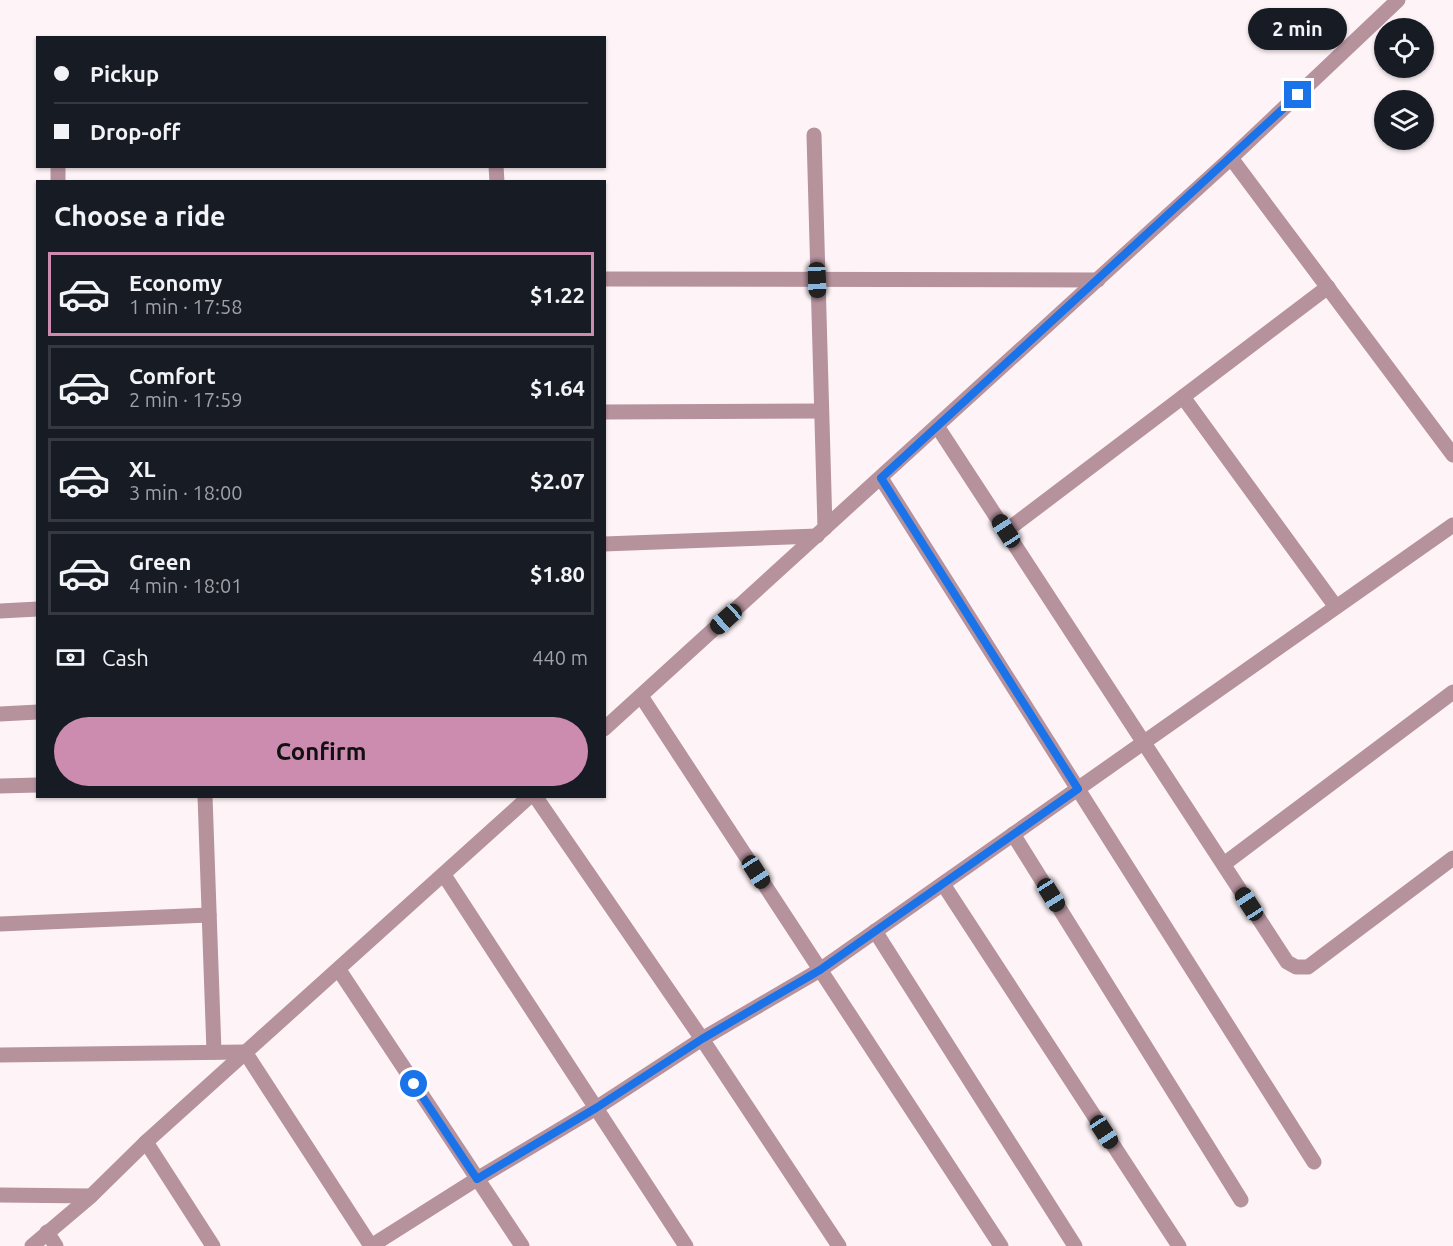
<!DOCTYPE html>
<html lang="en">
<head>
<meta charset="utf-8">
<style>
  body { margin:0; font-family:Ubuntu,sans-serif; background:#242831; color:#f1f3f6; height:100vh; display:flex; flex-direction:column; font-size:22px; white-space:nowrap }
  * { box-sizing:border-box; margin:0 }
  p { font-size:20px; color:#9ea1a6 }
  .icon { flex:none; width:33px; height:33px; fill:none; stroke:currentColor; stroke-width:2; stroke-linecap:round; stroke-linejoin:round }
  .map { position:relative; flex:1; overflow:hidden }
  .details { position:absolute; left:36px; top:180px; width:570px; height:618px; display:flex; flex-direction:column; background:#171b24; border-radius:0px; box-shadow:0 2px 4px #0004 }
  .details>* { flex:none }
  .guide { position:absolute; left:36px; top:36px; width:570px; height:132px; border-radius:0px; box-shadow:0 2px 4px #0004; display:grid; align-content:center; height:132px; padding:0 18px; background:#171b24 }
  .buttons { position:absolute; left:1374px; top:18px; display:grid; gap:12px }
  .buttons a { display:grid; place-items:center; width:60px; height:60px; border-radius:50%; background:#171b24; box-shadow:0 2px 4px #0004; font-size:30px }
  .end { position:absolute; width:27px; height:27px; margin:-14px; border:8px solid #1a73e8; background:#fff; box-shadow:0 0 0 3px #fff }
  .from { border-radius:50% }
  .bubble { position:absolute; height:42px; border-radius:21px; background:#171b24; box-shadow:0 2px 4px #0004; font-size:20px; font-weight:700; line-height:42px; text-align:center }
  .car { position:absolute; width:18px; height:36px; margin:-18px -9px; border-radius:8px; box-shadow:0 0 4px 2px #0007; background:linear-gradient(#222 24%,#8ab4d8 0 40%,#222 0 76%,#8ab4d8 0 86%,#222 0) }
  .guide b { display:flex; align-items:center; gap:21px; height:57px; font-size:22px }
  .guide b+b { border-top:2px solid #363941 }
  .guide i { width:15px; height:15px; background:#f1f3f6 }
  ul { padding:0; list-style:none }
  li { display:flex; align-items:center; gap:18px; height:84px; margin:0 12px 9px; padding:0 6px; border:3px solid #363941; border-radius:0px }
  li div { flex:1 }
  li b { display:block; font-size:22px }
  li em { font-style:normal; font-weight:700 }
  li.active { border-color:#cc8caf }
  li>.icon { width:54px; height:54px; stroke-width:1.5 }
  h2 { padding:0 18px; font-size:27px; line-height:72px }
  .pay { display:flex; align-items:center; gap:15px; height:66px; padding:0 18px; font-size:22px }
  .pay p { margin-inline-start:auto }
  .button { display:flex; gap:12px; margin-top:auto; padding:12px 18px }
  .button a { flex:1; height:69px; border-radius:36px; background:#cc8caf; color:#111; font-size:24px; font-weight:700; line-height:69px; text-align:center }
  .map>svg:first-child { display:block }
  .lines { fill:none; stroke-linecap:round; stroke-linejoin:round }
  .minor { stroke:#b6929d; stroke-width:15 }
  .route { stroke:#1a73e8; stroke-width:8 }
</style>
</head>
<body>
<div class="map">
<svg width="1453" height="1246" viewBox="0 0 1453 1246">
  <rect width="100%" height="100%" fill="#fef4f7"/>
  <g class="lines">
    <!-- minor -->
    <g class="minor">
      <path d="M 814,135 L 825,528"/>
      <path d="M 1231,158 L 1453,455"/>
      <path d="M 496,166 L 497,182"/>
      <path d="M 58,169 L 58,182"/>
      <path d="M 604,279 L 1098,280"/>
      <path d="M 1183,397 L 1336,607"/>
      <path d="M 604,412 L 821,411"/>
      <path d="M 937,426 L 1287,962 L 1296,967 L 1308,967 L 1453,858"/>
      <path d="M 881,478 L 1314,1162"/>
      <path d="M 1006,531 L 1328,287"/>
      <path d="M 604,544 L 817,536"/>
      <path d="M 0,611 L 38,609"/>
      <path d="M 641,696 L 1001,1246"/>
      <path d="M 0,714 L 38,712"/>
      <path d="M 604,729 L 1231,158 L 1398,0"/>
      <path d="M 0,786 L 38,785"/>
      <path d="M 205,796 L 214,1052"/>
      <path d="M 535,796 L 702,1039 L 839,1246"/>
      <path d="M 1013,834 L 1241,1200"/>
      <path d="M 1224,864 L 1453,692"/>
      <path d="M 444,875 L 686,1246"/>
      <path d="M 943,884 L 1179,1246"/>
      <path d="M 0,924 L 209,915"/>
      <path d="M 875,931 L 1075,1246"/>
      <path d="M 339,970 L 522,1246"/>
      <path d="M 0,1055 L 245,1052 L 371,1246"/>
      <path d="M 146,1142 L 213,1246"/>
      <path d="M 0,1195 L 91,1196"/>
      <path d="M 47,1232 L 56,1246"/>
      <path d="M 32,1246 L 91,1196 L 146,1142 L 530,796"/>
      <path d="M 371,1246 L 477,1179 L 596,1108 L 702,1039 L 820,970 L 1453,525"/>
    </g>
  </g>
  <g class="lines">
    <!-- route -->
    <path class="route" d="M 414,1084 L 477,1179 L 596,1108 L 702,1039 L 820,970 L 1078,789 L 881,478 L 1298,95"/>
  </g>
</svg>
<div class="buttons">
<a><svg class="icon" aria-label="locate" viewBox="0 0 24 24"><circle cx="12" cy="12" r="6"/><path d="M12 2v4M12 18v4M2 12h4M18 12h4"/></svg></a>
<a><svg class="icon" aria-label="layers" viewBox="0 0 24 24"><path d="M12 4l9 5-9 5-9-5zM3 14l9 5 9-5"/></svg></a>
</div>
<i class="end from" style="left:414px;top:1084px"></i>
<i class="end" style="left:1298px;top:95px"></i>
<div class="bubble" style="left:1248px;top:8px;width:99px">2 min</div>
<i class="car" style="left:817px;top:280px;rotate:178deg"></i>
<i class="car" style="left:1006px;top:531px;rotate:327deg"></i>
<i class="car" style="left:726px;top:619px;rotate:228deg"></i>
<i class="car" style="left:756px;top:872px;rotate:147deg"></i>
<i class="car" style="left:1051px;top:895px;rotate:148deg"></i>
<i class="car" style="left:1249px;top:904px;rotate:327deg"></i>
<i class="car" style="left:1104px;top:1132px;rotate:147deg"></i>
<div class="guide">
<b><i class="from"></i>Pickup</b>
<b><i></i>Drop-off</b>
</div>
<section class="details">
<h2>Choose a ride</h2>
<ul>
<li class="active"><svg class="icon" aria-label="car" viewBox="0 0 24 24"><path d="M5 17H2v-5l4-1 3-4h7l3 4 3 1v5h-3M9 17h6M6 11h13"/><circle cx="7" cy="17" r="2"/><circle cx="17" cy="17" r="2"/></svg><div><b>Economy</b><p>1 min · 17:58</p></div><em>$1.22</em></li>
<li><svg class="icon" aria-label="car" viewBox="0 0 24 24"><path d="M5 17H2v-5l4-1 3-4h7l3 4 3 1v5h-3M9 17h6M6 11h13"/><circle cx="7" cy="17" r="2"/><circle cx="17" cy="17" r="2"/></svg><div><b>Comfort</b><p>2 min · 17:59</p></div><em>$1.64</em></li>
<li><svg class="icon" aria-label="car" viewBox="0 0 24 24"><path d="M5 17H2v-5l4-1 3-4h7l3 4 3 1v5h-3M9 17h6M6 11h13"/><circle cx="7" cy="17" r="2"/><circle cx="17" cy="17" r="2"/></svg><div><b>XL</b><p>3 min · 18:00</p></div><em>$2.07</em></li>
<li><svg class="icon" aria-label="car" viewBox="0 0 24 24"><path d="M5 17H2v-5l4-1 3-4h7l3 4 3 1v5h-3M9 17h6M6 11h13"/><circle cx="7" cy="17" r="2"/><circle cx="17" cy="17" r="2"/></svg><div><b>Green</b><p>4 min · 18:01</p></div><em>$1.80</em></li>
</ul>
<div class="pay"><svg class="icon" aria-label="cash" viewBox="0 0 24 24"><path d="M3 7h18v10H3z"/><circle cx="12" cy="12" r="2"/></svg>Cash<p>440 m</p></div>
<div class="button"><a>Confirm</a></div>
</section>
</div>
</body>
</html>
